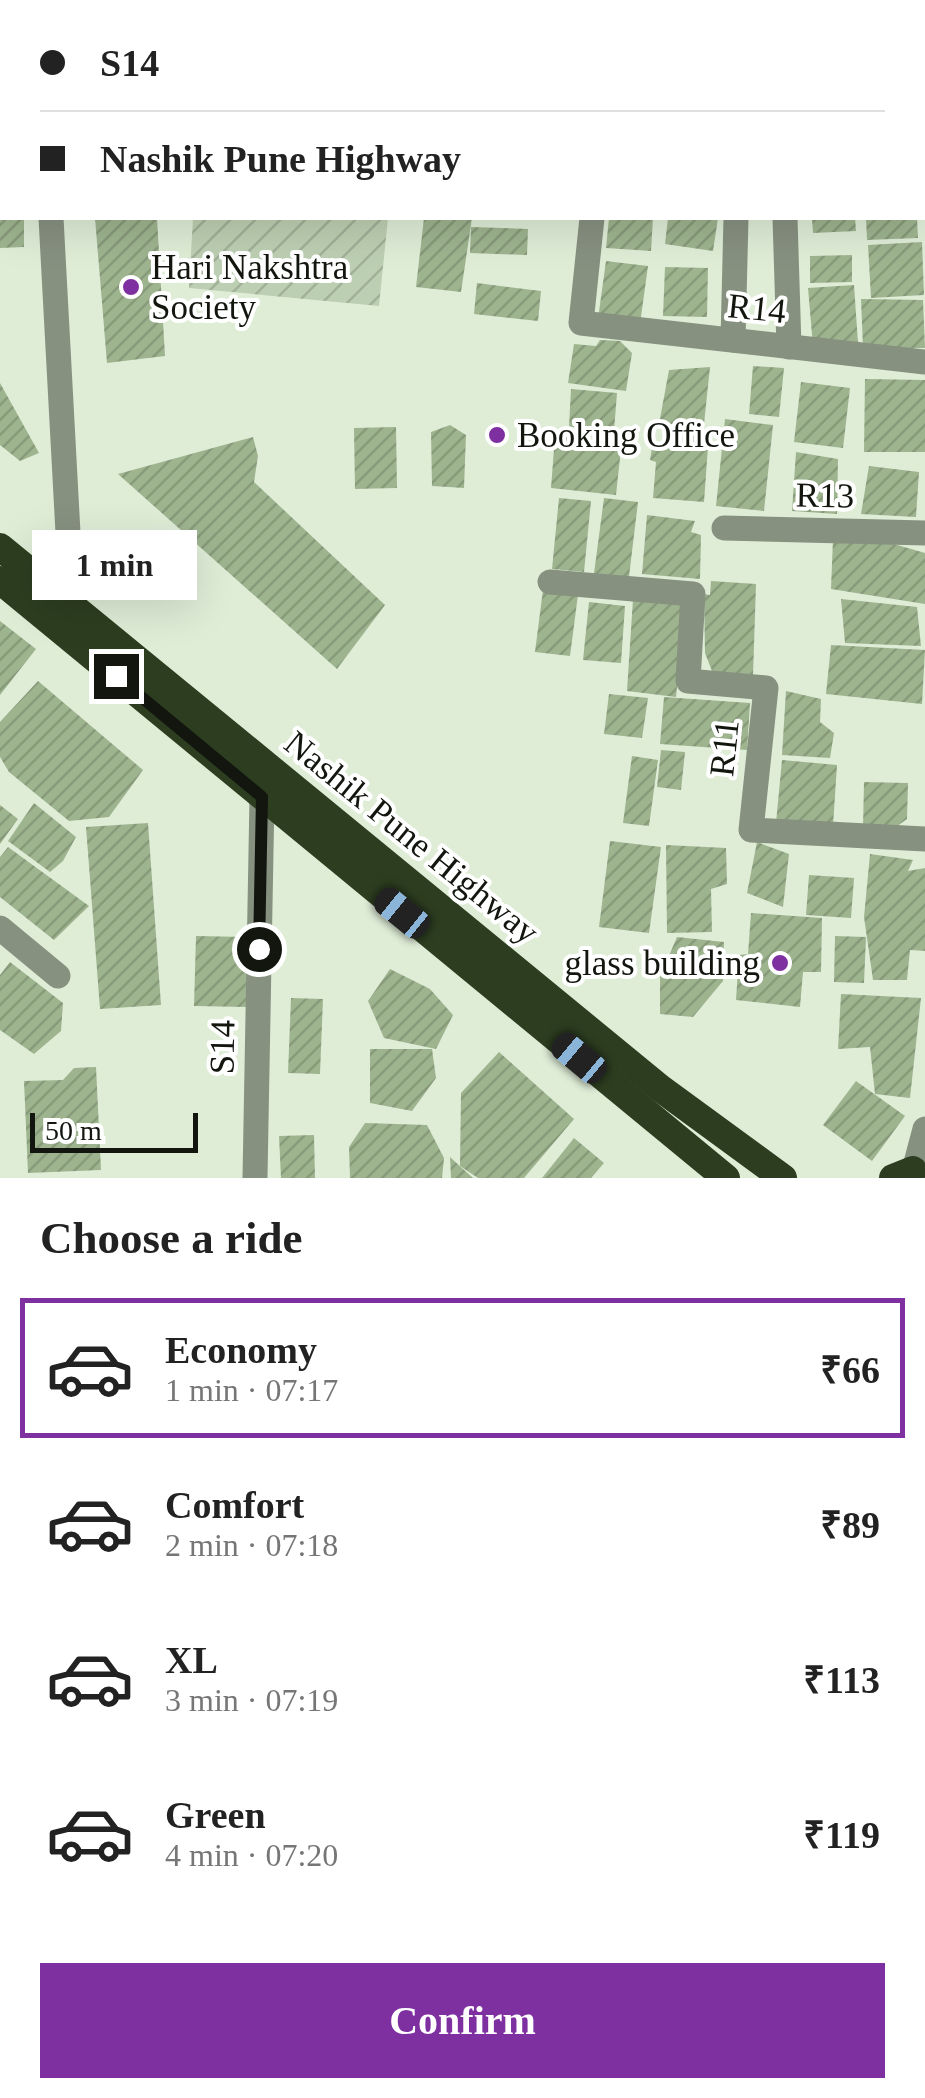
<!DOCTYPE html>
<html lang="en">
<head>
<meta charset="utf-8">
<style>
  body { margin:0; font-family:"Times New Roman",serif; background:#f2f2f2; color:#222; height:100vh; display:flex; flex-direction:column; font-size:38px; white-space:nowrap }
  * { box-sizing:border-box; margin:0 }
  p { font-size:32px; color:#767676 }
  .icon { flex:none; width:55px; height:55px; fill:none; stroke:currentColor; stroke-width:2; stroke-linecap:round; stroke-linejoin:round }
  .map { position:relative; height:1178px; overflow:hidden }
  .side { display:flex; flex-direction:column; background:#fff; flex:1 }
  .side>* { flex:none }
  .banner { position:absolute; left:0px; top:0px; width:925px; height:220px; box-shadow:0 10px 40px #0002; display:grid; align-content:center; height:220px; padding:0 40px; background:#fff }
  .scale { position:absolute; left:30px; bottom:25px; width:168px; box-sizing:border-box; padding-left:10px; border:5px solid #12160f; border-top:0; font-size:28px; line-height:35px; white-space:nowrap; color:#12160f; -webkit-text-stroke:8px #fff; paint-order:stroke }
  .end { position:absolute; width:45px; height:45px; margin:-22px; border:12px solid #12160f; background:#fff; box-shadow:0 0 0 5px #fff }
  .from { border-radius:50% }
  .bubble { position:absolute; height:70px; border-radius:0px; background:#fff; box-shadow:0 10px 40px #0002; font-size:32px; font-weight:700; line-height:70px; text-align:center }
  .car { position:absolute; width:30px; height:60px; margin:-30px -15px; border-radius:12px; box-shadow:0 0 8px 2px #0007; background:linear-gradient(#222 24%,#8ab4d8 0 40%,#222 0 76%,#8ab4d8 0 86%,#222 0) }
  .banner b { display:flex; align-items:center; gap:35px; height:95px; font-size:38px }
  .banner b+b { border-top:2px solid #e0e0e0 }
  .banner i { width:25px; height:25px; background:#222 }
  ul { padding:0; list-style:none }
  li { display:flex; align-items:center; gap:30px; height:140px; margin:0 20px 15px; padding:0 20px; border:5px solid transparent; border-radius:0px }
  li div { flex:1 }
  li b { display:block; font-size:38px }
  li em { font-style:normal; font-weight:700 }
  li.current { border-color:#7e30a1 }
  li>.icon { width:90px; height:90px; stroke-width:1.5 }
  h2 { padding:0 40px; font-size:45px; line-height:120px }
  .action { display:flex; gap:20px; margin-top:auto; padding:20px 40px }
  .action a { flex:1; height:115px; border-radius:0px; background:#7e30a1; color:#fff; font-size:40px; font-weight:700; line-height:115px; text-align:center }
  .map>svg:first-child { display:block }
  .garden { fill:url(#garden-furrows) }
  .building { fill:url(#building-hatch) }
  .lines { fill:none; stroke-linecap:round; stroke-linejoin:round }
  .minor { stroke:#879180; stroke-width:25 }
  .trunk { stroke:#2d3e20; stroke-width:28 }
  .route { stroke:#12160f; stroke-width:12 }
  .poi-dot { fill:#7e30a1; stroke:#fff; stroke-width:4 }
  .labels { text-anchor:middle; stroke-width:8; stroke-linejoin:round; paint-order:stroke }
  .poi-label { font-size:35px; fill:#12160f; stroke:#fff; text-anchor:start }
  .street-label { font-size:35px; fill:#12160f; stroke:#fff }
</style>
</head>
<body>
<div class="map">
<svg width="925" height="1178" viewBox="0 0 925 1178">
  <defs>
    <pattern id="garden-furrows" width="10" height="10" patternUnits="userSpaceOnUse" patternTransform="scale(2.5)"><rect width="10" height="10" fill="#bdcfb2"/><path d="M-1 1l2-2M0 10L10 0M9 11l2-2" fill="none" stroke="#a1b198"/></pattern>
    <pattern id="building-hatch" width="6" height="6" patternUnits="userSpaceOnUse" patternTransform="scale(2.5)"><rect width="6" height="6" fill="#9eb48f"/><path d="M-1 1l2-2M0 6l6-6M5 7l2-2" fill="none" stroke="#879a7a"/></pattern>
  </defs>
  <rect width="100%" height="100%" fill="#dfedd7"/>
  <!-- garden -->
  <path class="garden" d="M 193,218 L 388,218 L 379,306 L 189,288 Z"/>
  <!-- building -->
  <g class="building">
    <path d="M 0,218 L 24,218 L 24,247 L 0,248 Z"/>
    <path d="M 95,218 L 157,218 L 165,356 L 107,363 Z"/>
    <path d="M 424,218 L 472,218 L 461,292 L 416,287 Z"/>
    <path d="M 609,218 L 653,218 L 651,251 L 606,248 Z"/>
    <path d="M 668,218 L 718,218 L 713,251 L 665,244 Z"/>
    <path d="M 812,218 L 855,218 L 856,231 L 813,233 Z"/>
    <path d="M 866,218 L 917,218 L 918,238 L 867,240 Z"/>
    <path d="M 471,227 L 528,229 L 527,255 L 470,253 Z"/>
    <path d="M 922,242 L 924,295 L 871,298 L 868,245 Z"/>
    <path d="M 852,255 L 852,282 L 810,283 L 810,256 Z"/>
    <path d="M 606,261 L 648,266 L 640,324 L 598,319 Z"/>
    <path d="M 665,267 L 708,268 L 707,317 L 663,316 Z"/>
    <path d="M 477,283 L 541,291 L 538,321 L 474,314 Z"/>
    <path d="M 854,285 L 858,343 L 813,346 L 808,288 Z"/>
    <path d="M 861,299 L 923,300 L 925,348 L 863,348 Z"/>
    <path d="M 600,340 L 620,341 L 632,353 L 626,391 L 568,383 L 574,344 L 596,346 Z"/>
    <path d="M 753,366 L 784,368 L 779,417 L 749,414 Z"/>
    <path d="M 710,367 L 704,424 L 659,424 L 669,370 Z"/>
    <path d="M 865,379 L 925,380 L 925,452 L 864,452 Z"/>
    <path d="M 801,382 L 850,388 L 843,448 L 794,442 Z"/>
    <path d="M 0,383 L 39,453 L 20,461 L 0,445 Z"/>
    <path d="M 571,389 L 617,393 L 614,431 L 569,427 Z"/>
    <path d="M 725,419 L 773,425 L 764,511 L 716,506 Z"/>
    <path d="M 450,425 L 466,435 L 464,488 L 432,486 L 431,432 Z"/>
    <path d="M 396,427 L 397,488 L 355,489 L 354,428 Z"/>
    <path d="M 664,431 L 709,433 L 704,502 L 653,498 L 656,462 L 650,460 L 652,448 L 664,446 Z"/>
    <path d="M 555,436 L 609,440 L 612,449 L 621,449 L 616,495 L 551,488 Z"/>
    <path d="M 253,437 L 258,456 L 254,482 L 385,605 L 337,669 L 118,474 Z"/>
    <path d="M 796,452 L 838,459 L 837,514 L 792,511 Z"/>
    <path d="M 869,466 L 919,472 L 916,517 L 861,514 Z"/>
    <path d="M 559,498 L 591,501 L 584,572 L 552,569 Z"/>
    <path d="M 604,498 L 638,502 L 628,585 L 593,581 Z"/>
    <path d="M 647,515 L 695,521 L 691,532 L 701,535 L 700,579 L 642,574 Z"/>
    <path d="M 833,539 L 887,542 L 925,553 L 925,604 L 831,589 Z"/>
    <path d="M 711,581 L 756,584 L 753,676 L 714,676 L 705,653 L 704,594 L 710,595 Z"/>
    <path d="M 544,582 L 579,587 L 570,656 L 535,652 Z"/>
    <path d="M 633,599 L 686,602 L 676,697 L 627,691 Z"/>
    <path d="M 841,599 L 917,607 L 921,646 L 845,643 Z"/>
    <path d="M 589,602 L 625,606 L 621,663 L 583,660 Z"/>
    <path d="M 0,621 L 36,649 L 0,695 Z"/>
    <path d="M 831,645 L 925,650 L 922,704 L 826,694 Z"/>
    <path d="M 38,681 L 143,770 L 109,817 L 69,821 L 9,772 L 0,757 L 0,722 Z"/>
    <path d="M 786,691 L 821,699 L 820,722 L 834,733 L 830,758 L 782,755 Z"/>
    <path d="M 609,694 L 648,698 L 642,738 L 604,734 Z"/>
    <path d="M 664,697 L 750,703 L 747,750 L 660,744 Z"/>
    <path d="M 661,750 L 685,752 L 681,790 L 657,787 Z"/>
    <path d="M 632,756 L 658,760 L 649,826 L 623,823 Z"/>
    <path d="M 782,760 L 837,765 L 833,826 L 776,823 Z"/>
    <path d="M 864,782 L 908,783 L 907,819 L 893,829 L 863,828 Z"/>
    <path d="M 34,803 L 76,837 L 63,861 L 50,872 L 8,841 Z"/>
    <path d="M 0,805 L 18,819 L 0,844 Z"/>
    <path d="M 148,823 L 161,1005 L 100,1009 L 86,827 Z"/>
    <path d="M 610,841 L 661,847 L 649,933 L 599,927 Z"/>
    <path d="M 757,842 L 789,854 L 783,907 L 747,893 Z"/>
    <path d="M 666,845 L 726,848 L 727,884 L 711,889 L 712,932 L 667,933 Z"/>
    <path d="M 8,847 L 89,906 L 54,940 L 0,897 L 0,857 Z"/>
    <path d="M 870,854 L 913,860 L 908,871 L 925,868 L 925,951 L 910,950 L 907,980 L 873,980 L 864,917 Z"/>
    <path d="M 809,875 L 854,878 L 851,918 L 806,915 Z"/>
    <path d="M 751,913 L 822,918 L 821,972 L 803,972 L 800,1007 L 736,1000 L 739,955 L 748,954 Z"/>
    <path d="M 196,936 L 248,937 L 246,1007 L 194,1006 Z"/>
    <path d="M 835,936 L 866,937 L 864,983 L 834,982 Z"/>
    <path d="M 677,937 L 724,942 L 723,981 L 693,1017 L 660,1014 L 660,977 Z"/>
    <path d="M 10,962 L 63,1003 L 61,1031 L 34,1054 L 0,1030 L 0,975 Z"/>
    <path d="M 390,969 L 430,989 L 453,1015 L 436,1049 L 384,1038 L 368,1001 Z"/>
    <path d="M 841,994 L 921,998 L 910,1098 L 875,1094 L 870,1047 L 838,1049 Z"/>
    <path d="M 291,998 L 323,999 L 320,1074 L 288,1073 Z"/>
    <path d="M 370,1049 L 432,1049 L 436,1078 L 412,1111 L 370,1103 Z"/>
    <path d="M 499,1052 L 574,1119 L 524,1178 L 478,1178 L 460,1166 L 461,1093 Z"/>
    <path d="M 96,1067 L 101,1170 L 28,1173 L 24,1081 L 63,1080 L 74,1068 Z"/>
    <path d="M 856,1081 L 905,1116 L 872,1161 L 823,1125 Z"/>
    <path d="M 365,1123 L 427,1125 L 444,1158 L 442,1178 L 350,1178 L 349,1147 Z"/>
    <path d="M 314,1135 L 315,1178 L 281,1178 L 279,1136 Z"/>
    <path d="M 574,1138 L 604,1163 L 591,1178 L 542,1178 Z"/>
    <path d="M 450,1157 L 463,1169 L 473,1178 L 451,1178 Z"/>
  </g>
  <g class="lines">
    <!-- minor -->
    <g class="minor">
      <path d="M 39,0 L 39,2"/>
      <path d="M 51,218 L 72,607"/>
      <path d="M 592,218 L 581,323 L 925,362"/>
      <path d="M 785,218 L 789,347"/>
      <path d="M 733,340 L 736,218"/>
      <path d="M 724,528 L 925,533"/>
      <path d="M 550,582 L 693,594 L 688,681 L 766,688 L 751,830 L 925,839"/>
      <path d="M 0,928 L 58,976"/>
      <path d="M 255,1178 L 262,797"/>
      <path d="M 912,1178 L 925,1129"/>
    </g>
    <!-- trunk -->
    <g class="trunk">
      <path d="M 0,547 L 660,1088 L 783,1178"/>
      <path d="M 0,580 L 726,1178"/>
      <path d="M 893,1178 L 913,1170"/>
    </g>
  </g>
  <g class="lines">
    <!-- route -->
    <path class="route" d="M 116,676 L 262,797 L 259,949"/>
  </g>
  <!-- markers -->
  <g class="poi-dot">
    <circle cx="131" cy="287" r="10"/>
    <circle cx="497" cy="435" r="10"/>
    <circle cx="780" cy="963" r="10"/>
  </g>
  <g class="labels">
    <!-- poi labels -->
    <g class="poi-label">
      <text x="151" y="279">Hari Nakshtra<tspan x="151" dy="40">Society</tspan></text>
      <text x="517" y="447">Booking Office</text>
      <text x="760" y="975" text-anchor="end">glass building</text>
    </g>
    <!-- street labels -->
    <g class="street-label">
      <text transform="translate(757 308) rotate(6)" y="12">R14</text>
      <text transform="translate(825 495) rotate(1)" y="12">R13</text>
      <text transform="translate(724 748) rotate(-84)" y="12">R11</text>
      <text transform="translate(412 837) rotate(39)" y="12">Nashik Pune Highway</text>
      <text transform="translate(222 1047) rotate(-89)" y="12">S14</text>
    </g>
  </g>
</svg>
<div class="scale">50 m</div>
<i class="end from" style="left:259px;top:949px"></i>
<i class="end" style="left:116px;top:676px"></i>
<div class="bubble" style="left:32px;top:530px;width:165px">1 min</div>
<i class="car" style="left:402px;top:913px;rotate:309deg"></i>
<i class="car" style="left:579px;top:1058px;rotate:310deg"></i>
<div class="banner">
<b><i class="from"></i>S14</b>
<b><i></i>Nashik Pune Highway</b>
</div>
</div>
<section class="side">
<h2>Choose a ride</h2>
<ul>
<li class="current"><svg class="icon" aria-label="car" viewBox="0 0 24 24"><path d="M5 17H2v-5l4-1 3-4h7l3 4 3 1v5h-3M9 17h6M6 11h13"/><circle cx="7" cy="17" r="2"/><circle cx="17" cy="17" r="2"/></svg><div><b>Economy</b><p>1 min · 07:17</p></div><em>₹66</em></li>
<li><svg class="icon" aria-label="car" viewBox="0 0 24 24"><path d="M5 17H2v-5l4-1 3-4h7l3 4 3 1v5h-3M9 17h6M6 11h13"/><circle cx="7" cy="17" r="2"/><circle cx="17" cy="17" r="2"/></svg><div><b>Comfort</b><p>2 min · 07:18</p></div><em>₹89</em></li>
<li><svg class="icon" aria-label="car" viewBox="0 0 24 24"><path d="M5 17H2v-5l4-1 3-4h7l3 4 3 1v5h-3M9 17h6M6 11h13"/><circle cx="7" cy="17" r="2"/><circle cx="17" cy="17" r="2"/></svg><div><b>XL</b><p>3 min · 07:19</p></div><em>₹113</em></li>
<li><svg class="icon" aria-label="car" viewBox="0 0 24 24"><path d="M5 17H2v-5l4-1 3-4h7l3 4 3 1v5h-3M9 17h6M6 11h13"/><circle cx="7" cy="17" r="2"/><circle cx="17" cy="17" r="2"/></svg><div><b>Green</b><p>4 min · 07:20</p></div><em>₹119</em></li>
</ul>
<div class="action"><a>Confirm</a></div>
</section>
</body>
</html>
